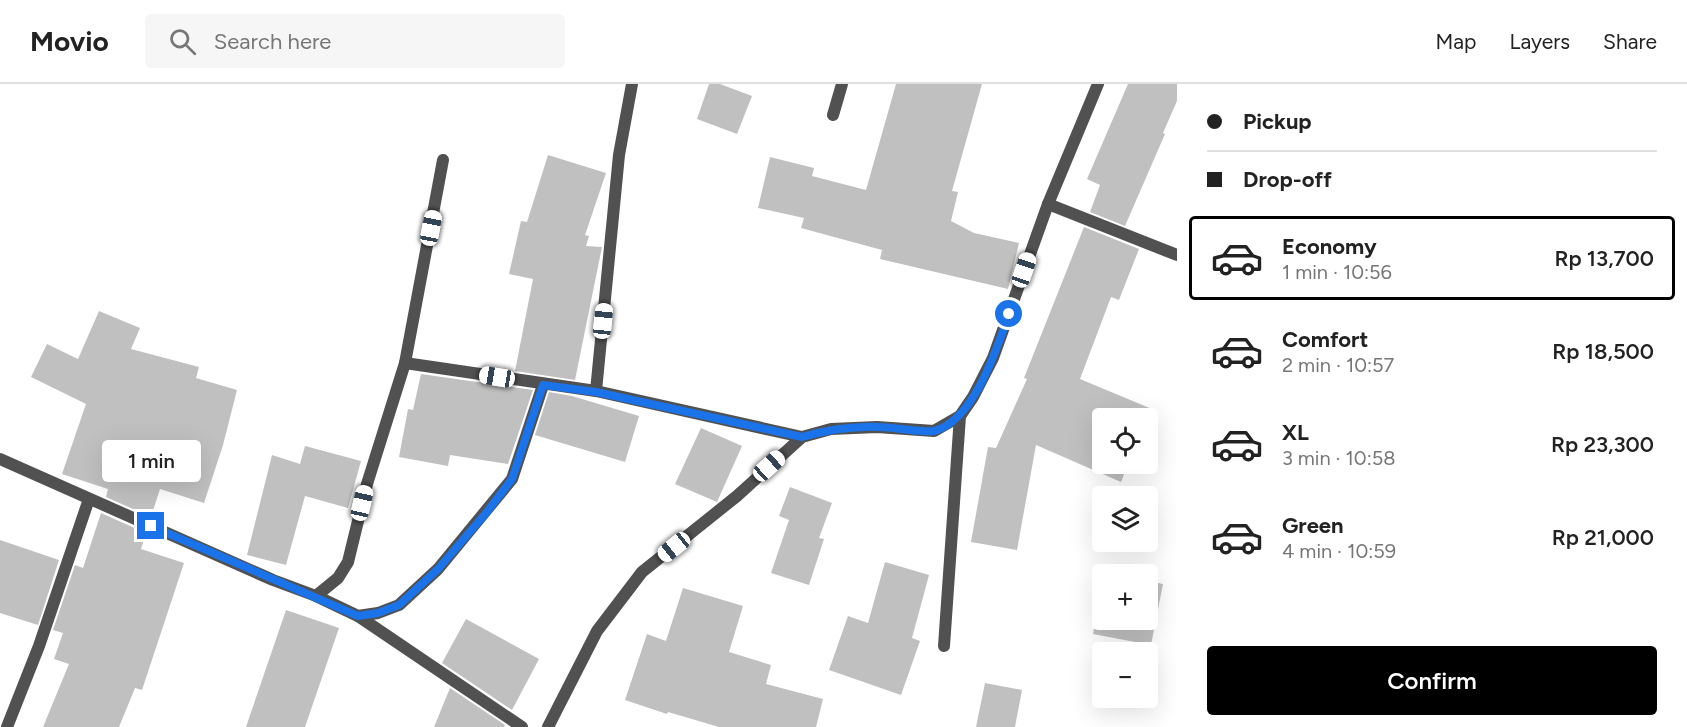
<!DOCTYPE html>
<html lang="en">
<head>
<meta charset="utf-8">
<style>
  body { margin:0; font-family:Figtree,sans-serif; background:#f6f6f6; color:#222; height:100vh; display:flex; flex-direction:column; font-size:22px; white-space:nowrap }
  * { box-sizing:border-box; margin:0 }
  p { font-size:20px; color:#767676 }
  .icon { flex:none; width:33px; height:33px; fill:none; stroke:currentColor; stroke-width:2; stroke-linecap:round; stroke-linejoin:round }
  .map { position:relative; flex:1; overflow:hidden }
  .details { display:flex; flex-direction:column; background:#fff; width:510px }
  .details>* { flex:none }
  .banner { display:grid; align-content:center; height:132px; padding:0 30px; background:#fff }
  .buttons { position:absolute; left:1092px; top:324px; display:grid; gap:12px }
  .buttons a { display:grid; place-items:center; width:66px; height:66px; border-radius:6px; background:#fff; box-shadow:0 6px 24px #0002; font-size:30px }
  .end { position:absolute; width:27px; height:27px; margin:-14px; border:8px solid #1a73e8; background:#fff; box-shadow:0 0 0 3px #fff }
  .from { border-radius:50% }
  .bubble { position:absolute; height:42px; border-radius:6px; background:#fff; box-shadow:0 6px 24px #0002; font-size:20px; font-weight:600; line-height:42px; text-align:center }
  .car { position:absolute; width:18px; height:36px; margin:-18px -9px; border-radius:8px; box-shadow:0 0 4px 2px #0007; background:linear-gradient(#fff 24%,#345 0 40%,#fff 0 76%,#345 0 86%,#fff 0) }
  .banner b { display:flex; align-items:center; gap:21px; height:57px; font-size:22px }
  .banner b+b { border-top:2px solid #e0e0e0 }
  .banner i { width:15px; height:15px; background:#222 }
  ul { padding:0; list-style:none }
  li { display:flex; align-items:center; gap:18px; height:84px; margin:0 12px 9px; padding:0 18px; border:3px solid transparent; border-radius:6px }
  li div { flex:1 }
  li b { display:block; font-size:22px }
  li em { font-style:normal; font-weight:600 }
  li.on { border-color:#000 }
  li>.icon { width:54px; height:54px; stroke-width:1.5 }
  .cta { display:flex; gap:12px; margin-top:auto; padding:12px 30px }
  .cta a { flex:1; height:69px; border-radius:6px; background:#000; color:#fff; font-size:24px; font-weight:600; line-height:69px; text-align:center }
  header { display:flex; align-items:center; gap:36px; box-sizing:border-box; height:84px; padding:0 30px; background:#fff; border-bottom:2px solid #e0e0e0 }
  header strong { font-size:28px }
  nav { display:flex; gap:33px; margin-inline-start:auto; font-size:21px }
  .search { width:420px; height:54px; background:#f6f6f6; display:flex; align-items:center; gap:15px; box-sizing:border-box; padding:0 21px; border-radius:6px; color:#767676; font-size:22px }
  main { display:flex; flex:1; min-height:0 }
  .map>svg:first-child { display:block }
  .building { fill:#c0c0c0 }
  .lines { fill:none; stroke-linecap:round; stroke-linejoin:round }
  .street { stroke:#515151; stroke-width:12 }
  .route { stroke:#1a73e8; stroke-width:8 }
</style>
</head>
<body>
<header>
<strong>Movio</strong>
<div class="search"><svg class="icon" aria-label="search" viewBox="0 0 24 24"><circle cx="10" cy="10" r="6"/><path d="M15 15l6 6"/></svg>Search here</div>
<nav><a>Map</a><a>Layers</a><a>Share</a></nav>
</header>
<main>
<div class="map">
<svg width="1177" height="643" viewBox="0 0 1177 643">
  <rect width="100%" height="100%" fill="#fff"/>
  <!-- building -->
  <g class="building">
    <path d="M 709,0 L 720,0 L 752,12 L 737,50 L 697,35 Z"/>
    <path d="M 896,0 L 982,0 L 952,107 L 958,108 L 951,137 L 974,149 L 1019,159 L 1008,205 L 880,175 L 882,166 L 801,144 L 804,134 L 758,124 L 770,73 L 814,84 L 812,92 L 866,106 Z"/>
    <path d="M 1128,0 L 1177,0 L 1177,17 L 1163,49 L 1165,50 L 1125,142 L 1090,128 L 1100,101 L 1087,95 Z"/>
    <path d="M 548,71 L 606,89 L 585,151 L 589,152 L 586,162 L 602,163 L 575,296 L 515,287 L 533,195 L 509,190 L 521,137 L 527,138 Z"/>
    <path d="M 1084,143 L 1139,165 L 1119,216 L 1111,213 L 1080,295 L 1152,325 L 1148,335 L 1102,334 L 1102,380 L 1128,380 L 1121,398 L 1036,361 L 1017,466 L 971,458 L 988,363 L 996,364 L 1027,295 L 1024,294 Z"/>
    <path d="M 99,227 L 140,244 L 131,265 L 199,283 L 196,294 L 237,306 L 223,361 L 204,419 L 160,405 L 151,433 L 106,413 L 108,405 L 62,390 L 86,320 L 31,293 L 47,260 L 78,275 Z"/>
    <path d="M 421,290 L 533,306 L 508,380 L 450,371 L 448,382 L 399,373 L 408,325 L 413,326 Z"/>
    <path d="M 549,308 L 572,312 L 639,332 L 625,378 L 535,351 Z"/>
    <path d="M 701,344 L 742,362 L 717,418 L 675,400 Z"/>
    <path d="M 305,362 L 361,377 L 348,424 L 305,412 L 286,481 L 247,471 L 272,371 L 300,380 Z"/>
    <path d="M 790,403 L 832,419 L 819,454 L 824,455 L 809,501 L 771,489 L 789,436 L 779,432 Z"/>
    <path d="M 101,429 L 146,449 L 141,465 L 184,479 L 142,606 L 135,604 L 119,643 L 43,643 L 69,580 L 54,575 L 63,549 L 53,546 L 75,481 L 83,484 Z"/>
    <path d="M 0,456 L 59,476 L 38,541 L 0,529 Z"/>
    <path d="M 885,478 L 929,491 L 912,554 L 920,557 L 901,611 L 829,586 L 848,532 L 868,539 Z"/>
    <path d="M 1148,497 L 1163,500 L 1151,561 L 1093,550 L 1102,499 L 1102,536 L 1148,536 Z"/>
    <path d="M 683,504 L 743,522 L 729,568 L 771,581 L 766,600 L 823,615 L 816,643 L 719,643 L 668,628 L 667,630 L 625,616 L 647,550 L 666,557 Z"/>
    <path d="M 286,526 L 339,544 L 305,643 L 246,643 Z"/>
    <path d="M 466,535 L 539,575 L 512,626 L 442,579 Z"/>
    <path d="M 985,599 L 1022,606 L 1015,643 L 976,643 Z"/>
    <path d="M 450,604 L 505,641 L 504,643 L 434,643 Z"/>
  </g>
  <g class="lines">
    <!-- street -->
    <g class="street">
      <path d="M 833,31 L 842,0"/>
      <path d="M 1048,120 L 1177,171"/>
      <path d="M 405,279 L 443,76"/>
      <path d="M 596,307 L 619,71 L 632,0"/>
      <path d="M 0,375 L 273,496 L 316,512 L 338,494 L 348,478 L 367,400 L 405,279 L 596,307 L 802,353"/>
      <path d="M 316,512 L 358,532 L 378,529 L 399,521 L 438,485 L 512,395 L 543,301"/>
      <path d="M 358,532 L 522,643"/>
      <path d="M 944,562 L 960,332"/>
      <path d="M 7,643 L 39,562 L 89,415"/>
      <path d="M 548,643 L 597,547 L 642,488 L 737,412 L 802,353 L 831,345 L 877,343 L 934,347 L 960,332 L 973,313 L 993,274 L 1048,120 L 1098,0"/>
    </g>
  </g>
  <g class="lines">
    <!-- route -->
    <path class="route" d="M 151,442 L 358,532 L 378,529 L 399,521 L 438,485 L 486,429 L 512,395 L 543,301 L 596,308 L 802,353 C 827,346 853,342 879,343 C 891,343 925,349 934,347 C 974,337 997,264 1009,230"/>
  </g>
</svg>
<div class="buttons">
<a><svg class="icon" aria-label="locate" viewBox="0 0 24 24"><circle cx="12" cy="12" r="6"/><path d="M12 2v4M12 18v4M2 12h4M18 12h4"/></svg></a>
<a><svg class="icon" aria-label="layers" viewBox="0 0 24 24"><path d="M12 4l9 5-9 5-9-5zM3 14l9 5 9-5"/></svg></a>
<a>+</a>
<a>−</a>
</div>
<i class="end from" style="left:1009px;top:230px"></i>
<i class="end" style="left:151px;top:442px"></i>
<div class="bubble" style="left:102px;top:356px;width:99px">1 min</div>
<i class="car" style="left:431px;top:144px;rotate:11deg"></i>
<i class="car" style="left:1024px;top:186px;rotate:19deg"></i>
<i class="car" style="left:603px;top:237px;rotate:6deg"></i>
<i class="car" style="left:497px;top:293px;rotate:279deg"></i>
<i class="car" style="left:769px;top:382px;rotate:48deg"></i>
<i class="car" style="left:362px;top:419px;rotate:13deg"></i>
<i class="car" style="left:674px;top:463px;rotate:231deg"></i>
</div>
<section class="details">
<div class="banner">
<b><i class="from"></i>Pickup</b>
<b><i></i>Drop-off</b>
</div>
<ul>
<li class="on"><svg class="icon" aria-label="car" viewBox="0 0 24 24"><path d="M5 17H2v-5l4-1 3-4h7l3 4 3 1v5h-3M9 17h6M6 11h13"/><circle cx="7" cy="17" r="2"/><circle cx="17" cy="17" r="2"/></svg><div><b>Economy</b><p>1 min · 10:56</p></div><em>Rp 13,700</em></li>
<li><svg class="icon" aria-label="car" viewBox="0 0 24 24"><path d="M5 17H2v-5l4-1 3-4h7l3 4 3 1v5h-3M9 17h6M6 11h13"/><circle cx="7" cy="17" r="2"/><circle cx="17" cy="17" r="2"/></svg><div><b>Comfort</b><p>2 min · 10:57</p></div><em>Rp 18,500</em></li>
<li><svg class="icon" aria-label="car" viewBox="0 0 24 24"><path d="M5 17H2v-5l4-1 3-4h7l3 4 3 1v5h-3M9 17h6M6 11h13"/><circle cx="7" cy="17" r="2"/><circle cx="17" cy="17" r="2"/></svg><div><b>XL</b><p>3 min · 10:58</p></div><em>Rp 23,300</em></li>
<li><svg class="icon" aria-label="car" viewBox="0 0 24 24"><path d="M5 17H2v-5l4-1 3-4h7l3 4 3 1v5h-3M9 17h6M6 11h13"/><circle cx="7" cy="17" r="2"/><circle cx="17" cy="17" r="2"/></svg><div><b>Green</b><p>4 min · 10:59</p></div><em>Rp 21,000</em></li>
</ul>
<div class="cta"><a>Confirm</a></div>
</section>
</main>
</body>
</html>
